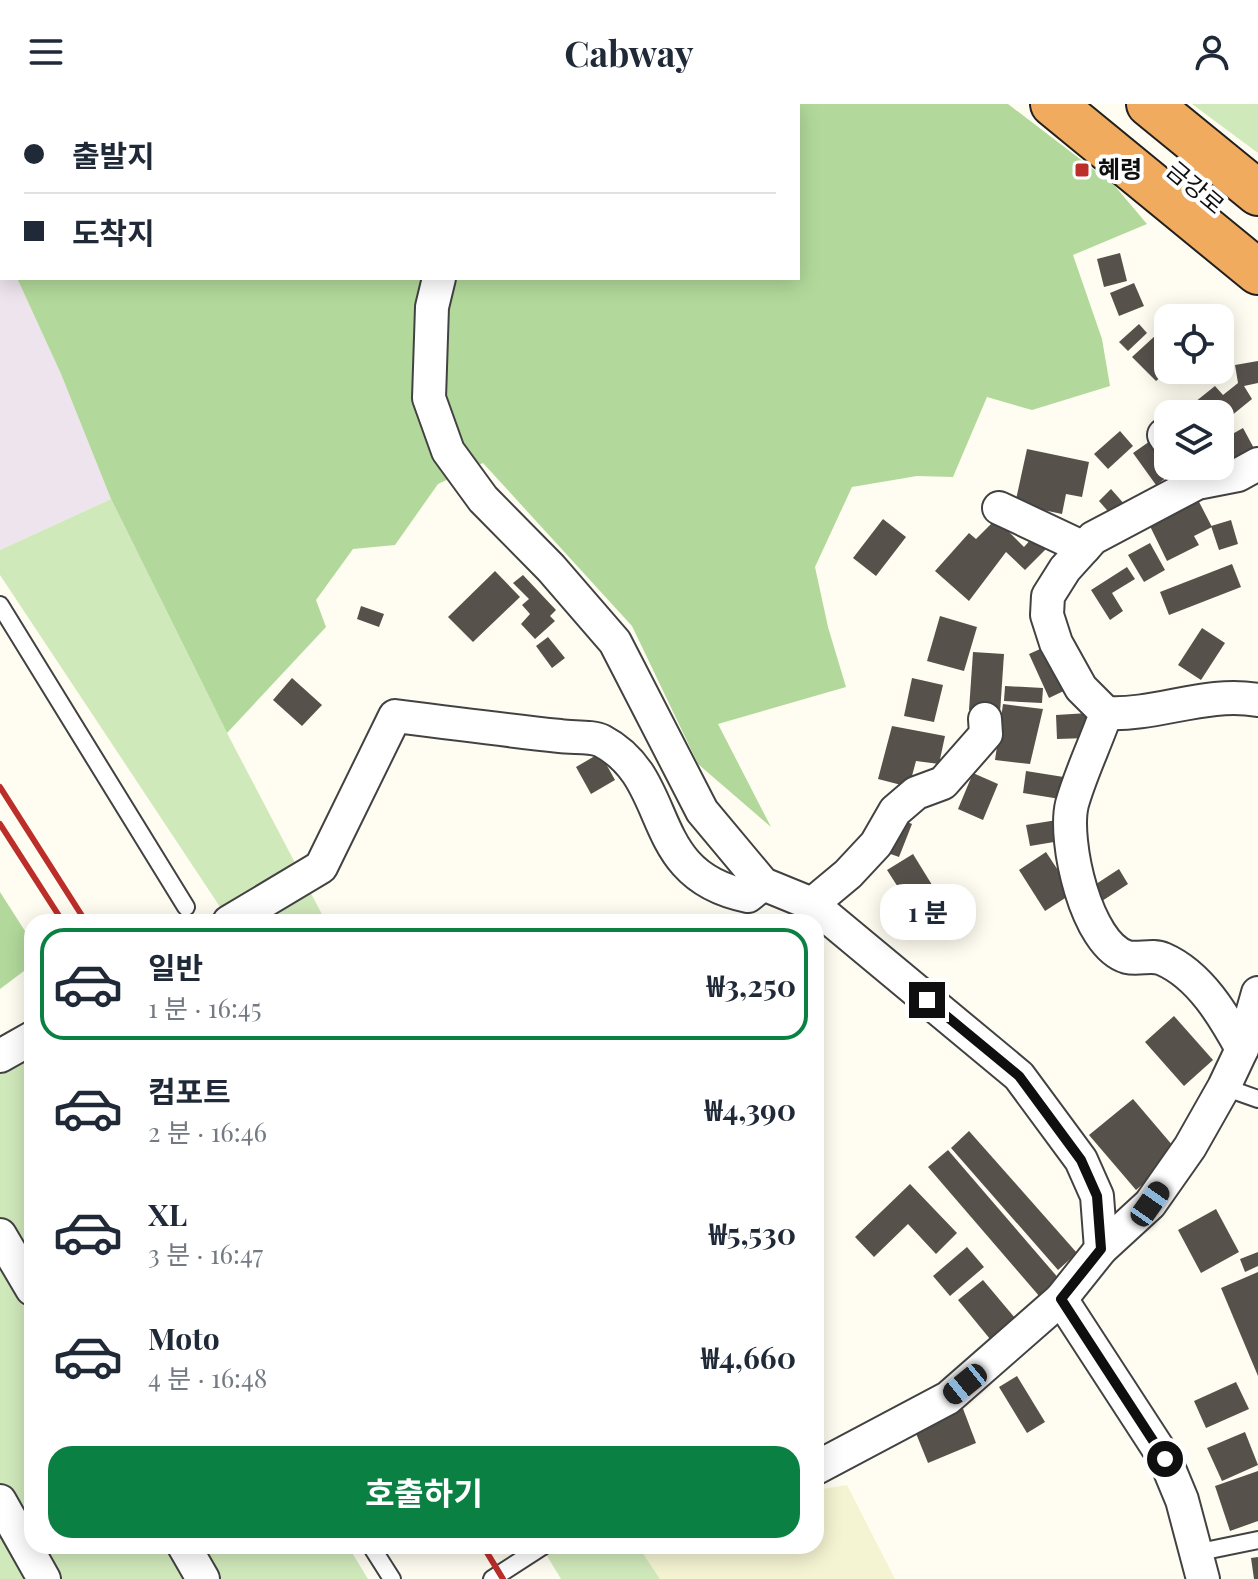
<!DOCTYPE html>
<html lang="ko">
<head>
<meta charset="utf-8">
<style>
  body { margin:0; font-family:"Playfair Display","Noto Sans KR",serif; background:#f6f6f7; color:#1f2937; height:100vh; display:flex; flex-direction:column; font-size:30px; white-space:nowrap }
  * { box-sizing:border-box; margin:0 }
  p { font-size:26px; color:#747a83 }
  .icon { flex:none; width:44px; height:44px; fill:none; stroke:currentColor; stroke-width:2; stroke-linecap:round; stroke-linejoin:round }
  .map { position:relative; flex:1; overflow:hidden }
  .panel { position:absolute; left:24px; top:810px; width:800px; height:640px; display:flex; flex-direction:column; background:#fff; border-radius:24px; box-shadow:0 4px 20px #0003 }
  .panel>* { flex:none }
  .top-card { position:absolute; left:0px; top:0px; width:800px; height:176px; box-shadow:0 4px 20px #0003; display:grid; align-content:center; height:176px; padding:0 24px; background:#fff }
  .buttons { position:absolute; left:1154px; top:200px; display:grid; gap:16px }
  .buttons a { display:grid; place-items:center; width:80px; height:80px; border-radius:16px; background:#fff; box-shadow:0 4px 20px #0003; font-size:40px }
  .end { position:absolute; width:36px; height:36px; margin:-18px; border:10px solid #0f0f0f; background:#fff; box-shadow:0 0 0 4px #fff }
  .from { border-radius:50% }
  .bubble { position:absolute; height:56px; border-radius:24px; background:#fff; box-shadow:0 4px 20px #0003; font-size:26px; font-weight:700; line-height:56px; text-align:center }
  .car { position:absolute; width:24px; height:48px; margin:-24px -12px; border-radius:10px; box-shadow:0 0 6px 2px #0007; background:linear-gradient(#222 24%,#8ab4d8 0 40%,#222 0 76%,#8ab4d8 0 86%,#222 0) }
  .top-card b { display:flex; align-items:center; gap:28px; height:76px; font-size:30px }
  .top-card b+b { border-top:2px solid #e0e1e3 }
  .top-card i { width:20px; height:20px; background:#1f2937 }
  ul { padding:14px 0 0; list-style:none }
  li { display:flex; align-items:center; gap:24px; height:112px; margin:0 16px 12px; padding:0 8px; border:4px solid transparent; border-radius:24px }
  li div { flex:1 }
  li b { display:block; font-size:30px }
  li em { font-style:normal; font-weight:700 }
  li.on { border-color:#0b8043 }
  li>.icon { width:72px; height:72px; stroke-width:1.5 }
  .action { display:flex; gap:16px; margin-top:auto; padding:16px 24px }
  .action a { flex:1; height:92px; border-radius:24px; background:#0b8043; color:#fff; font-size:32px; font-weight:700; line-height:92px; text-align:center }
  header { display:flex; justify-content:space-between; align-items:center; height:104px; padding:0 24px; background:#fff; font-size:36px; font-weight:700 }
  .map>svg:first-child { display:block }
  .industrial { fill:#ede4ed }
  .farmland { fill:#f4f4d2 }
  .green { fill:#d0e9bb }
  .forest { fill:#b2d99b }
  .building { fill:#57514c }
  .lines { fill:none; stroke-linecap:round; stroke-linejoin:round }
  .lane-casing { stroke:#424242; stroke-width:20 }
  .street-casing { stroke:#424242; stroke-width:36 }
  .highway-casing { stroke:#202020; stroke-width:48 }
  .lane { stroke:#fff; stroke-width:16 }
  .street { stroke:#fff; stroke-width:32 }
  .highway { stroke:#f0ab5e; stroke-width:44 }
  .rail { stroke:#bc2e2a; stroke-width:6 }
  .route { stroke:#0f0f0f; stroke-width:10 }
  .poi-dot { fill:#bc2e2a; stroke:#fff; stroke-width:3 }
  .labels { text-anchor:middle; stroke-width:8; stroke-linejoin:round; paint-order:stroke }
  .poi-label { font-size:24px; font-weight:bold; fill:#0f0f0f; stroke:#fff; text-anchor:start }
  .street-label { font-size:24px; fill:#0f0f0f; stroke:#fff }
</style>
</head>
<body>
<header><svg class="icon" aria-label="menu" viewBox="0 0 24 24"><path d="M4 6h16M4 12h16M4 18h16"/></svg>Cabway<svg class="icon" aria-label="person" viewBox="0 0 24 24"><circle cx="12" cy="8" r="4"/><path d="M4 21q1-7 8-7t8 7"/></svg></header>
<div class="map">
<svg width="1258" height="1475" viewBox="0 0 1258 1475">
  <rect width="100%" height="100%" fill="#fffdf1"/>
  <!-- industrial -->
  <g class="industrial">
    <path d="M 475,0 L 667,0 L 665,2 Z"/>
    <path d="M 0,136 L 2,174 L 17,174 L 61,270 L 111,395 L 0,446 Z"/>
  </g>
  <!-- farmland -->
  <path class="farmland" d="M 847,1381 L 895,1475 L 660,1475 L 638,1442 L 816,1442 L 816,1386 Z"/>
  <!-- green -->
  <g class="green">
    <path d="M 1192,0 L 1258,0 L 1258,49 Z"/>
    <path d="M 111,395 L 227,629 L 326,818 L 230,818 L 0,471 L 0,446 Z"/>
    <path d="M 32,947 L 32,1442 L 348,1442 L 368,1475 L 0,1475 L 0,965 Z"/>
    <path d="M 541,1442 L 638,1442 L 660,1475 L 561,1475 Z"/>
  </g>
  <!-- forest -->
  <g class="forest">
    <path d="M 0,0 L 475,0 L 476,2 L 2,2 L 2,141 Z"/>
    <path d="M 667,0 L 1008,0 L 1114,81 L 1147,120 L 1073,151 L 1102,235 L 1110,282 L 1032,306 L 987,293 L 953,373 L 917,372 L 852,383 L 815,463 L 828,523 L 846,583 L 718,620 L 771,723 L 698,660 L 632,522 L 483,359 L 438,380 L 395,441 L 353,445 L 316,496 L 326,523 L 227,629 L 111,395 L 61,270 L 17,174 L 798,174 L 798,2 L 665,2 Z"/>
    <path d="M 0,788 L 32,838 L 32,861 L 0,885 Z"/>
  </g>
  <!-- building -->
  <g class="building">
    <path d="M 1120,149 L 1127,177 L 1104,183 L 1097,155 Z"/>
    <path d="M 1134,179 L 1144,202 L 1119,212 L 1110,189 Z"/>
    <path d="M 1139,220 L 1147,229 L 1128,247 L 1119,238 Z"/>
    <path d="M 1168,220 L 1168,267 L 1156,277 L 1132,253 Z"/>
    <path d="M 1258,257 L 1258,279 L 1244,282 L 1252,295 L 1220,321 L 1220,310 L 1180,310 L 1215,282 L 1223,291 L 1238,279 L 1235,261 Z"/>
    <path d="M 1243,324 L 1256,348 L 1220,362 L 1220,337 Z"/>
    <path d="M 1120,327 L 1133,342 L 1108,365 L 1094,350 Z"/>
    <path d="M 1153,335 L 1168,356 L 1168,362 L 1172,362 L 1176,367 L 1156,381 L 1133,349 Z"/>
    <path d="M 1027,345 L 1089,358 L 1082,393 L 1066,390 L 1062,410 L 1015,400 Z"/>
    <path d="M 1111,385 L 1126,402 L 1113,413 L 1099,397 Z"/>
    <path d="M 1196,392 L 1212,423 L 1194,432 L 1199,441 L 1167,457 L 1147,416 Z"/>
    <path d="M 883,415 L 906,433 L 876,472 L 853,454 Z"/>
    <path d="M 996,415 L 1024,443 L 1033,433 L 1046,445 L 1025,466 L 1006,448 L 969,497 L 935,467 L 969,429 L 976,435 Z"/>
    <path d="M 1231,416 L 1238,440 L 1219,446 L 1211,422 Z"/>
    <path d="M 1150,439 L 1165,466 L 1144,478 L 1128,451 Z"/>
    <path d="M 1232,460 L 1241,483 L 1169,511 L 1160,488 Z"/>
    <path d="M 1127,463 L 1135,475 L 1112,489 L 1123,507 L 1110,516 L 1091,486 Z"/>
    <path d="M 495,467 L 520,493 L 473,538 L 448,513 Z"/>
    <path d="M 523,471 L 556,506 L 550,512 L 555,517 L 535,535 L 521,520 L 530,510 L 522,501 L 529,495 L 513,479 Z"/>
    <path d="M 361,502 L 384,510 L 379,523 L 357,515 Z"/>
    <path d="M 940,512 L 977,523 L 964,567 L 927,557 Z"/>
    <path d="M 1202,524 L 1225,539 L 1201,576 L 1178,561 Z"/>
    <path d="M 548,533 L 565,554 L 552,564 L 536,542 Z"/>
    <path d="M 1049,541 L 1070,584 L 1049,594 L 1029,550 Z"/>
    <path d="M 973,548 L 1004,550 L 1000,609 L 969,606 Z"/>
    <path d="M 292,574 L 322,601 L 302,622 L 273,596 Z"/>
    <path d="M 912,574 L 943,581 L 934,618 L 904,612 Z"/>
    <path d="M 1005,582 L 1043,584 L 1042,599 L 1004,597 Z"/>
    <path d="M 1003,600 L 1043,605 L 1030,660 L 995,656 Z"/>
    <path d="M 1088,609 L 1088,634 L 1057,635 L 1056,611 Z"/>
    <path d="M 892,622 L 945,632 L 939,660 L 916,657 L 909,683 L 878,675 Z"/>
    <path d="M 600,649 L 615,676 L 591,690 L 576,663 Z"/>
    <path d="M 1026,667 L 1070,674 L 1066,696 L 1023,689 Z"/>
    <path d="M 973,669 L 998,680 L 983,716 L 958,705 Z"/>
    <path d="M 899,714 L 912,720 L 899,753 L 885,748 Z"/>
    <path d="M 1057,716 L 1060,737 L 1030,742 L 1026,721 Z"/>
    <path d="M 1046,748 L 1073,789 L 1045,807 L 1019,766 Z"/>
    <path d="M 913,750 L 937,789 L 912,805 L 887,766 Z"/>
    <path d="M 1119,765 L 1128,780 L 1099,799 L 1090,784 Z"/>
    <path d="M 1174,912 L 1213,956 L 1184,982 L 1145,938 Z"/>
    <path d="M 1133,995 L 1179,1049 L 1136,1086 L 1089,1031 Z"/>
    <path d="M 969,1027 L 1077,1149 L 1058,1166 L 951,1044 Z"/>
    <path d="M 948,1046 L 1060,1176 L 1040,1193 L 928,1063 Z"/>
    <path d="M 910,1080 L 957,1129 L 936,1150 L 908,1120 L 874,1153 L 855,1133 Z"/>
    <path d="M 1216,1105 L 1239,1148 L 1201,1169 L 1178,1126 Z"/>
    <path d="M 967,1143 L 984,1163 L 950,1192 L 933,1172 Z"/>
    <path d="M 1258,1148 L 1258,1162 L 1245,1168 L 1240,1155 Z"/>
    <path d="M 1258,1168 L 1258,1272 L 1221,1184 Z"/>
    <path d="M 983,1176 L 1015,1214 L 990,1235 L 958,1196 Z"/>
    <path d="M 1017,1272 L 1045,1318 L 1027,1329 L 999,1283 Z"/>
    <path d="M 1236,1278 L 1249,1305 L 1206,1324 L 1194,1297 Z"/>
    <path d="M 962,1302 L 976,1339 L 928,1359 L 913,1322 Z"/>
    <path d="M 1245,1328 L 1258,1361 L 1222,1377 L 1207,1344 Z"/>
    <path d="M 1258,1367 L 1258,1417 L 1230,1427 L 1215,1382 Z"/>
    <path d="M 1258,1453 L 1258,1475 L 1254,1475 L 1251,1454 Z"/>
  </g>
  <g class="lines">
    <defs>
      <g id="lane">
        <path d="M 0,501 L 186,803"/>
        <path d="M 1224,983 L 1258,995"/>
        <path d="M 371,1442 L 392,1475"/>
        <path d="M 1195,1449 L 1258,1436"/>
        <path d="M 492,1475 L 543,1442"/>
      </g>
      <g id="street">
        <path d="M 457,0 L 457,2"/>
        <path d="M 439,174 L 432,203 L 429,294 L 448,347 L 483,395 L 551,464 L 615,538 L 702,707 L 763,780 L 812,800 L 1019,972 L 1081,1056 L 1097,1092 L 1101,1145"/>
        <path d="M 1164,331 L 1168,337"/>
        <path d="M 999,404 L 1084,444"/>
        <path d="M 1106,609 C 1157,612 1205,587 1258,596"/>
        <path d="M 812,800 L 848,770 L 876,740 L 895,707 L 916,689 L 943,679 L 986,630 L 985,615"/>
        <path d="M 229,818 L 321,763 L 395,612 C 450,619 505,626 560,632 C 572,634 592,632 602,637 C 676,676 642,771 748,792 L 763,780"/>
        <path d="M 1242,945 C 1224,912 1200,871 1163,855 C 1152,850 1139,856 1127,853 C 1086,841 1063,736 1072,700 C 1080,671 1096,638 1106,609 L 1081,584 L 1056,539 L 1047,511 L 1048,492 L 1065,465 L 1093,434 L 1197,379 L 1238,371 L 1258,360"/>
        <path d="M 0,952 L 32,934"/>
        <path d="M 0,1131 L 32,1185"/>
        <path d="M 1061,1195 L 1165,1355 L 1182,1396 L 1203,1475"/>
        <path d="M 816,1364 L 948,1294 L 1061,1195 L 1101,1145 L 1150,1100 L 1190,1043 L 1224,983 L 1242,945 L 1258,889"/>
        <path d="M 0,1397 L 44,1475"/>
        <path d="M 184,1442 L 203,1475"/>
      </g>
      <g id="highway">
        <path d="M 1053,0 L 1258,168"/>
        <path d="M 1149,0 L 1258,89"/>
      </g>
    </defs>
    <!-- lane casing -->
    <use href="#lane" class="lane-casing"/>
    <!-- street casing -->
    <use href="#street" class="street-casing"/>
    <!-- highway casing -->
    <use href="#highway" class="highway-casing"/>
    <!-- lane -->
    <use href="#lane" class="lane"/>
    <!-- street -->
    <use href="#street" class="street"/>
    <!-- highway -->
    <use href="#highway" class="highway"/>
    <!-- rail -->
    <g class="rail">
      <path d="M 0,683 L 86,818"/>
      <path d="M 0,720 L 63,818"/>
      <path d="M 483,1442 L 503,1475"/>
    </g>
  </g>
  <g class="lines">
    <!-- route -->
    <path class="route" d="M 927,896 L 1019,972 L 1081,1056 L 1097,1092 L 1101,1145 L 1061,1195 L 1165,1355"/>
  </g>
  <!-- markers -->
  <rect class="poi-dot" x="1074" y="58" width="16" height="16" rx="4"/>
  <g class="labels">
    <!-- poi labels -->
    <g class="poi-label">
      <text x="1098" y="74">혜령</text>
    </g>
    <!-- street labels -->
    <g class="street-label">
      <text transform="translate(1195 84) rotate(40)" y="8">금강로</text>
    </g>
  </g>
</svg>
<div class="buttons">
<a><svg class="icon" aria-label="locate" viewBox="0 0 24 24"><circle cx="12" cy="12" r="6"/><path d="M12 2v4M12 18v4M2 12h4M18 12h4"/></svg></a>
<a><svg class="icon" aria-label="layers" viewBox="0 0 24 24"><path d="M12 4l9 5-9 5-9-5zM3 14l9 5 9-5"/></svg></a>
</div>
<i class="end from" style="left:1165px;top:1355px"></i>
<i class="end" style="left:927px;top:896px"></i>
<div class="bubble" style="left:880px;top:780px;width:96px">1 분</div>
<i class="car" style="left:1150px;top:1100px;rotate:35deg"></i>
<i class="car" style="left:965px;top:1280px;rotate:231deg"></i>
<div class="top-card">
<b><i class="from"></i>출발지</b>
<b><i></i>도착지</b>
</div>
<section class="panel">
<ul>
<li class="on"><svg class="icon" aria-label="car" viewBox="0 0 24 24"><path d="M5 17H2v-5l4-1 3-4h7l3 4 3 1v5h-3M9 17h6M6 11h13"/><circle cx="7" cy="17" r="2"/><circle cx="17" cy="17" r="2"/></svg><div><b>일반</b><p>1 분 · 16:45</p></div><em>₩3,250</em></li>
<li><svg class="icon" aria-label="car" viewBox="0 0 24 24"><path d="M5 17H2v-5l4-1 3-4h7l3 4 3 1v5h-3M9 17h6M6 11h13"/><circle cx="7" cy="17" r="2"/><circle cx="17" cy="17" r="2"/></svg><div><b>컴포트</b><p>2 분 · 16:46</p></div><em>₩4,390</em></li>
<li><svg class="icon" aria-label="car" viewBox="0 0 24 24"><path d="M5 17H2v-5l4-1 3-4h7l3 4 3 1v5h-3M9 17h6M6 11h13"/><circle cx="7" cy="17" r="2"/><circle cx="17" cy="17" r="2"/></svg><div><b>XL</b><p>3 분 · 16:47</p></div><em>₩5,530</em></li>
<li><svg class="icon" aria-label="car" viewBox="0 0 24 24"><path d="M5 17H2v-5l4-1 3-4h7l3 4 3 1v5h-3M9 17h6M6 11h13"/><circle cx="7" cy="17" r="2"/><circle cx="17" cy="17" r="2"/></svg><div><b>Moto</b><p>4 분 · 16:48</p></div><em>₩4,660</em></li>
</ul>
<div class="action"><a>호출하기</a></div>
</section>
</div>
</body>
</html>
